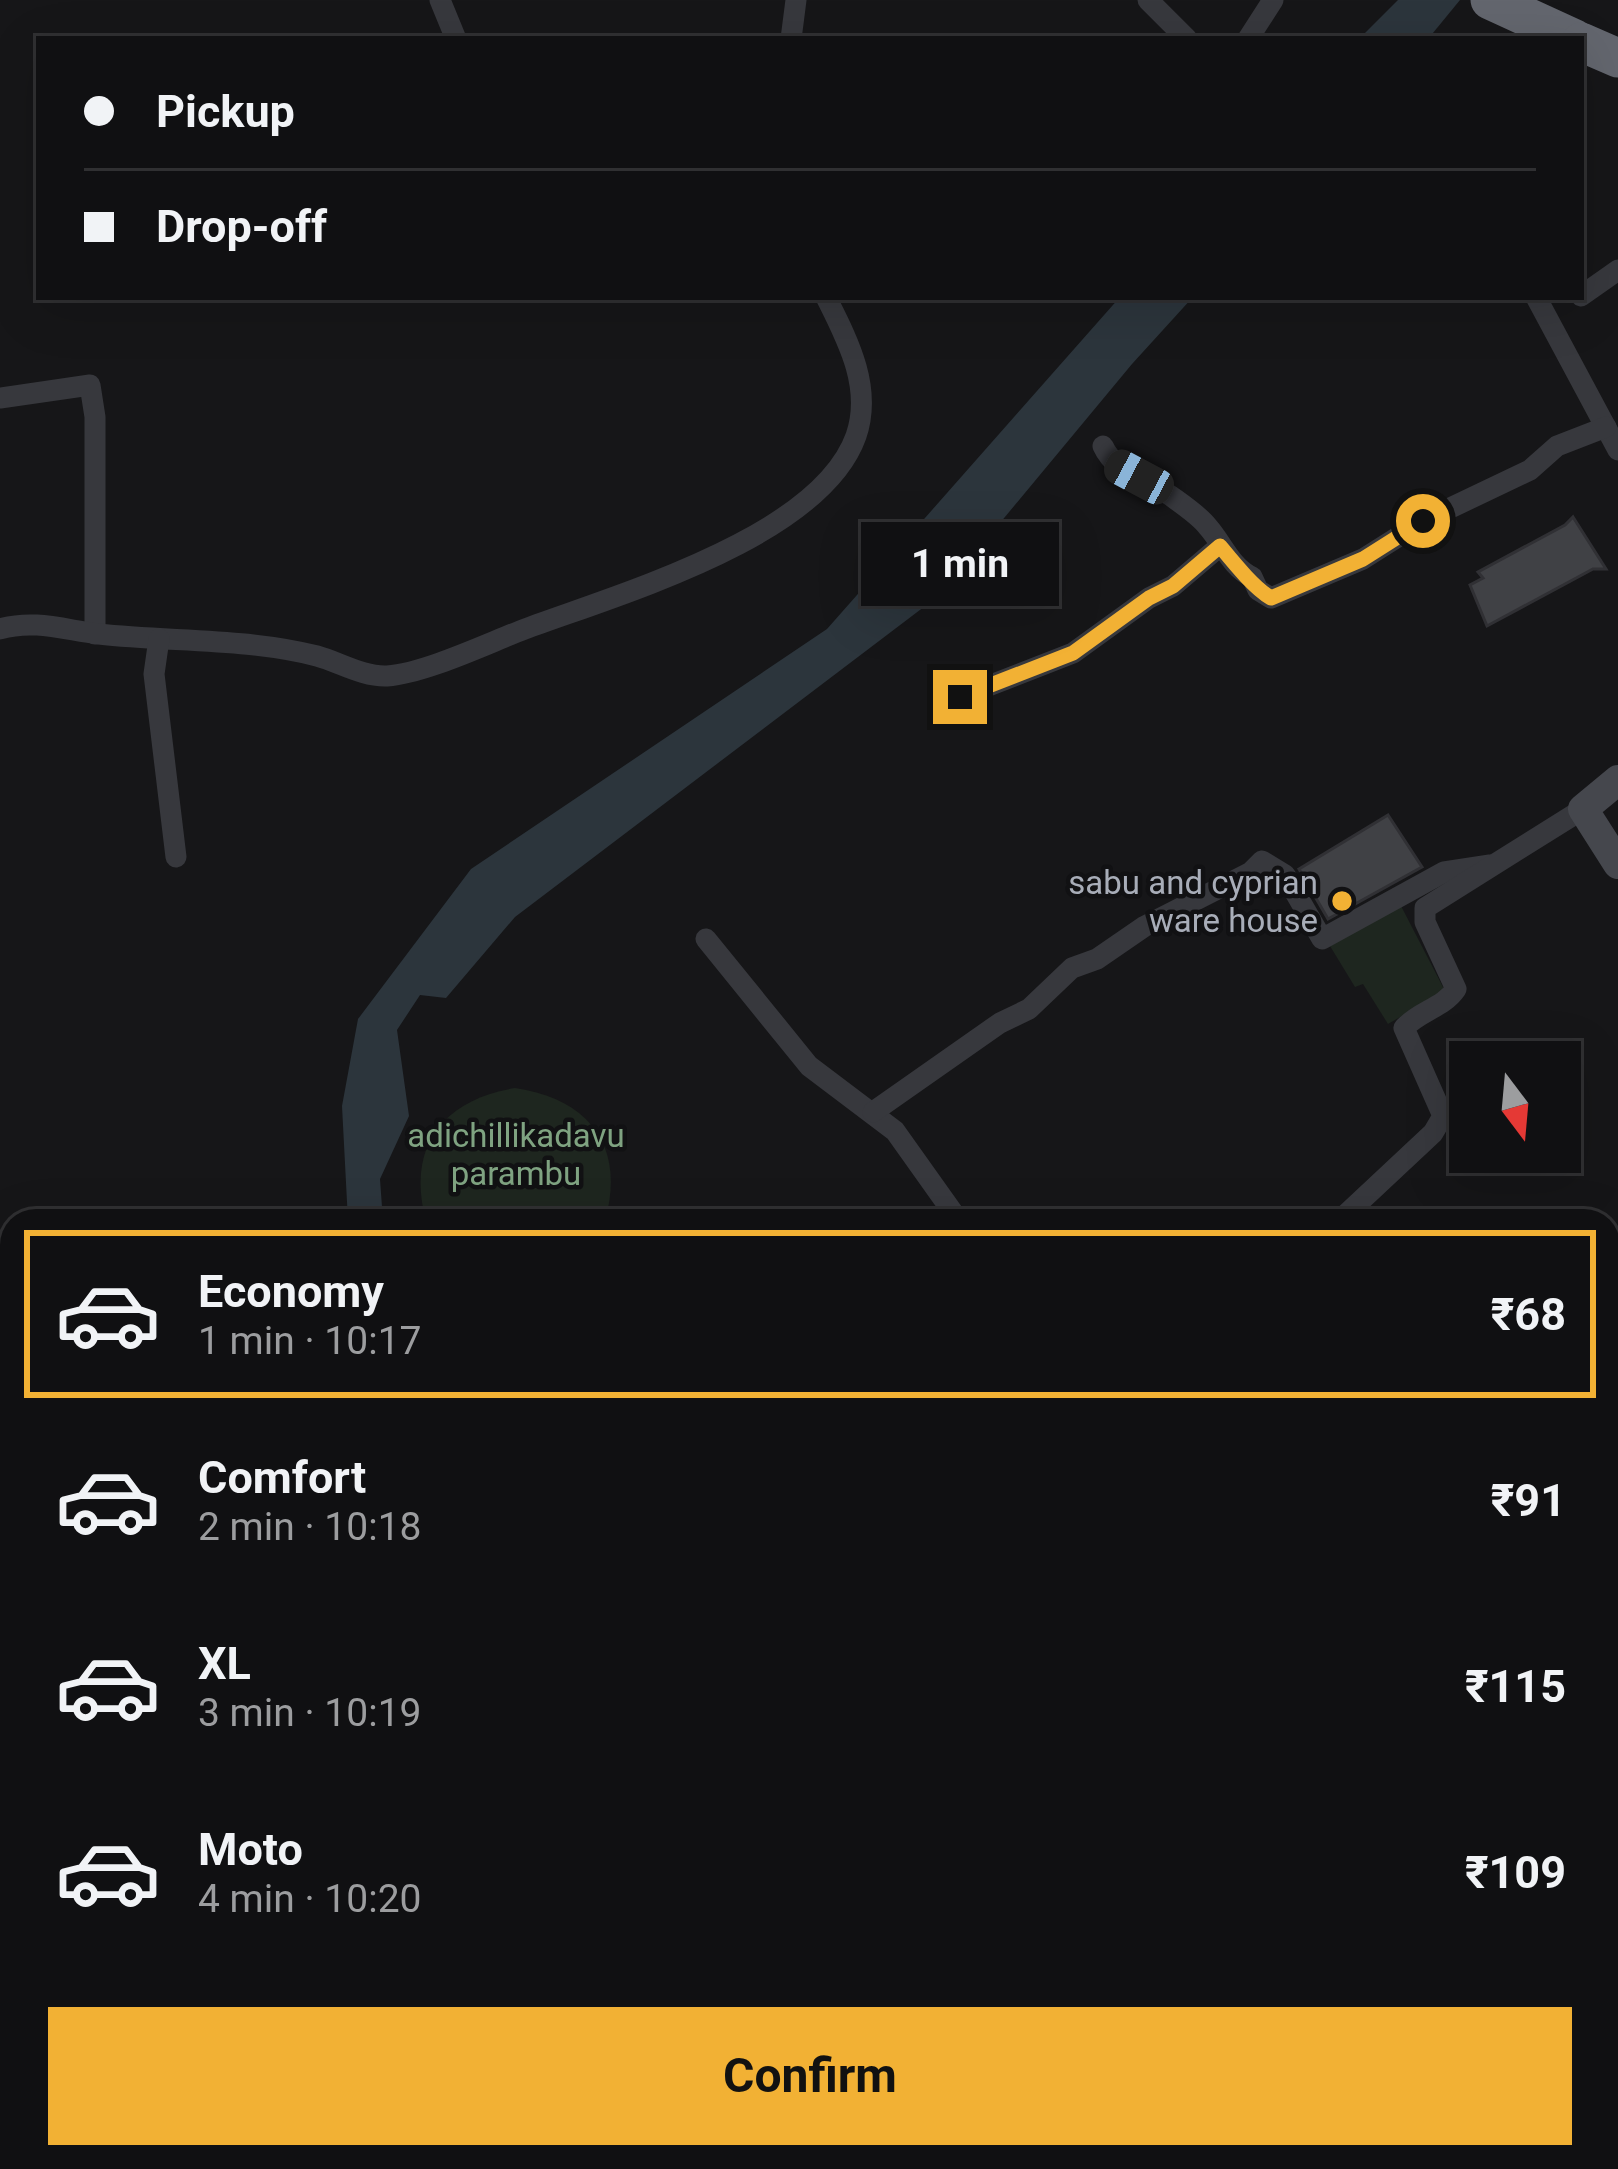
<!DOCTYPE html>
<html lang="en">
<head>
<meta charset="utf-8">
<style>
  body { margin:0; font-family:Roboto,sans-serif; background:#19191b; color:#f1f3f6; height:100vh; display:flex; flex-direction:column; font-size:45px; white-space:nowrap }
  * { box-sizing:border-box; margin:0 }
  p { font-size:39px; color:#9c9d9f }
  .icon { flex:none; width:66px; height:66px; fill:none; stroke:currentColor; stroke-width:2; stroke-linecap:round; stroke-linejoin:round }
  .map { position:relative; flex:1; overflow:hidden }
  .details { position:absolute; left:0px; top:1209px; width:1620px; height:960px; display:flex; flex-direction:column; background:#101012; border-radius:36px 36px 0 0; box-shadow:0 12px 48px #0002,0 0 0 3px #303032 }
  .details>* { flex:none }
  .guide { position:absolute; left:36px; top:36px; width:1548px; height:264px; border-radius:0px; box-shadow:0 12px 48px #0002,0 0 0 3px #303032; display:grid; align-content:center; height:264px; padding:0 48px; background:#101012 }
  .needle { width:78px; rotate:164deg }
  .tools { position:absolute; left:1449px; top:1041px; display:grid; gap:24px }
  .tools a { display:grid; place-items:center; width:132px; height:132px; border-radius:0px; background:#101012; box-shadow:0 12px 48px #0002,0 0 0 3px #303032; font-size:60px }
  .end { position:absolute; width:54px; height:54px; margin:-27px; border:15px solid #f2b134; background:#111; box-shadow:0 0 0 6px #111 }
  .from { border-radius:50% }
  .bubble { position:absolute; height:84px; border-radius:0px; background:#101012; box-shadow:0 12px 48px #0002,0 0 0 3px #303032; font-size:39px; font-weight:700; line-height:84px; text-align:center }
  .car { position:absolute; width:36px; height:72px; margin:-36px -18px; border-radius:15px; box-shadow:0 0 9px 3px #0007; background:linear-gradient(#222 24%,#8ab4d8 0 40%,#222 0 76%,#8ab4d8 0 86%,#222 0) }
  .guide b { display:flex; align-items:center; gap:42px; height:114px; font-size:45px }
  .guide b+b { border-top:3px solid #303032 }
  .guide i { width:30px; height:30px; background:#f1f3f6 }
  ul { padding:21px 0 0; list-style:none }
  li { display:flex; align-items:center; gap:36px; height:168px; margin:0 24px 18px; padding:0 24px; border:6px solid transparent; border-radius:0px }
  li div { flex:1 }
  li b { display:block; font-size:45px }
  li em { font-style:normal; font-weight:700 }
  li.selected { border-color:#f2b134 }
  li>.icon { width:108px; height:108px; stroke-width:1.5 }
  .action { display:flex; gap:24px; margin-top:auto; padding:24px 48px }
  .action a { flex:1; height:138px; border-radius:0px; background:#f2b134; color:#111; font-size:48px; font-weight:700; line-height:138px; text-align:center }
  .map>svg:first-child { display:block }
  .green { fill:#1e261f }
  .water { fill:#2c353c }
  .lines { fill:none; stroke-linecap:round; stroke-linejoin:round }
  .canal { stroke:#2c353c; stroke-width:18 }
  .building { fill:#404145; stroke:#303034; stroke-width:3 }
  .street { stroke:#37383d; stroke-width:21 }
  .secondary { stroke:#45474d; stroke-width:30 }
  .highway { stroke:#63666e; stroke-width:39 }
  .route { stroke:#f2b134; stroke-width:15 }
  .poi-dot { fill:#f2b134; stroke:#111113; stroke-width:4.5 }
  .labels { text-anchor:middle; stroke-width:9; stroke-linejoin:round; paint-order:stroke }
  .poi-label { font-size:33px; fill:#a8adb8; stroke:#111113; text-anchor:end }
  .park-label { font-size:33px; fill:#7fa381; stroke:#111113 }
</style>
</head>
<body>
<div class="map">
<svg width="1618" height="2169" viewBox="0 0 1618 2169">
  <rect width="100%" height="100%" fill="#161618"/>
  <!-- green -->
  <g class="green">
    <path d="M 1400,904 L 1445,991 L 1388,1024 L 1363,984 L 1355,987 L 1330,946 Z"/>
    <path d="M 515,1088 C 589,1099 626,1146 605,1221 L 426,1221 C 406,1147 442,1100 515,1088 Z"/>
  </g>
  <!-- water -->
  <g class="water">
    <path d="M 1398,0 L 1460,0 L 1428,39 L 1359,39 Z"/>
    <path d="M 1120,297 L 1193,297 L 1132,364 L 941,594 L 515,917 L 446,998 L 420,995 L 397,1030 L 409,1116 L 380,1179 L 383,1221 L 348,1221 L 342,1106 L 358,1019 L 471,869 L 827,629 Z"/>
  </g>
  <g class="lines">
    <!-- canal -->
    <path class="canal" d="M 795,2157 L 805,2169"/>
  </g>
  <!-- building -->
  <g class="building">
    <path d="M 1573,517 L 1606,569 L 1593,569 L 1487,626 L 1470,585 L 1483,578 L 1478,572 L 1565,525 Z"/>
    <path d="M 1388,815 L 1422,867 L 1328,919 L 1299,869 Z"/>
  </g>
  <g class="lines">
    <!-- street -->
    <g class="street">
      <path d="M 440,0 L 456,39"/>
      <path d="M 1148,0 L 1187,39"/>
      <path d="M 791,39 L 796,0"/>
      <path d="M 1248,39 L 1273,0"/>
      <path d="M 1581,296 L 1618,270"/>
      <path d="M 1536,297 L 1618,450"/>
      <path d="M 0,398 L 90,385 L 95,417 L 95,634"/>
      <path d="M 1103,446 C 1115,473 1147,479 1171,496 C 1182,504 1200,516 1208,527 C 1223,544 1231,567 1252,577 L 1258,590 L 1271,598 L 1363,559 L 1423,521 L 1530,470 L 1557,446 L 1606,427"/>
      <path d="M 0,629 C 34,619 65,630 99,634 C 170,642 247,638 317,656 C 339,662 363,677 387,676 C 426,673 488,643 525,629 C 619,594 820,537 856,436 C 873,387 847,339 826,297"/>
      <path d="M 159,639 L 154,674 L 176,857"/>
      <path d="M 960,697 L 1073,653 L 1149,598 L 1173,586 L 1220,546"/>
      <path d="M 706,939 L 809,1066 L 895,1131 L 959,1221"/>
      <path d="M 873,1112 L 1000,1023 L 1029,1009 L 1072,968 L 1097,959 L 1145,926 L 1251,872 L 1262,861 L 1285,875 L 1322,939 L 1444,872 L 1490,865"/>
      <path d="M 1339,1221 L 1433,1133 L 1443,1116 L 1404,1028 C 1419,1011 1443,1008 1456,989 L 1425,922 L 1425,908 L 1583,809"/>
      <path d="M 1608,1431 L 1618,1429"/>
      <path d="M 0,1478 L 12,1473"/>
      <path d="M 1608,1603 L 1611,1611"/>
      <path d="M 0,2040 L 12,2055"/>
      <path d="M 74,2157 L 80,2169"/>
      <path d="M 875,2157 L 896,2169"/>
      <path d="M 255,2169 L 273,2157"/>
    </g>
    <!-- secondary -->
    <path class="secondary" d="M 1618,780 L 1583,809 L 1618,864"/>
    <!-- highway -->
    <g class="highway">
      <path d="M 1490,0 L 1575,39"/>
      <path d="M 1581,42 L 1618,58"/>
    </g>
  </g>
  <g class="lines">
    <!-- route -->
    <path class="route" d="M 960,697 L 1073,653 L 1149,598 L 1173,586 L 1220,546 C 1234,563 1254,588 1271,598 L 1363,559 L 1423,521"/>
  </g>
  <!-- markers -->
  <circle class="poi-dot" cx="1342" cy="901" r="12"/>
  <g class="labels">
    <!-- poi labels -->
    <g class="poi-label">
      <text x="1318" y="894">sabu and cyprian<tspan x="1318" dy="38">ware house</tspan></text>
    </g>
    <!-- park labels -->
    <g class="park-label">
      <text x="516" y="1147">adichillikadavu<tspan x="516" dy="38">parambu</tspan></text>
    </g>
  </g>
</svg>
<div class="tools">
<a><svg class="needle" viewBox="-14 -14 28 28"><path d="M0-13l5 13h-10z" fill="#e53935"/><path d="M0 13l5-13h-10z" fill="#9c9d9f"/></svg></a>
</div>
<i class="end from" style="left:1423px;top:521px"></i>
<i class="end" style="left:960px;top:697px"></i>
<div class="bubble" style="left:861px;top:522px;width:198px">1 min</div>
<i class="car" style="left:1139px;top:477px;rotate:298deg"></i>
<div class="guide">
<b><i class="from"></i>Pickup</b>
<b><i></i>Drop-off</b>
</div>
<section class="details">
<ul>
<li class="selected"><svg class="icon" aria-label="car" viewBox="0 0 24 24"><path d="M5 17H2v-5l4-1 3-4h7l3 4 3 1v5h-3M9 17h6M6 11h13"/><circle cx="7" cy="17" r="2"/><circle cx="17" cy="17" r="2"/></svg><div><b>Economy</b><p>1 min · 10:17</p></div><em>₹68</em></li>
<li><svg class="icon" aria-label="car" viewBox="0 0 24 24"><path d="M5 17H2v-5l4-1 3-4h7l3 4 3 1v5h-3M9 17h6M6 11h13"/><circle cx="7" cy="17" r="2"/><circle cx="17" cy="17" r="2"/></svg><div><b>Comfort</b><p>2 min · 10:18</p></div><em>₹91</em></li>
<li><svg class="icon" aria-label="car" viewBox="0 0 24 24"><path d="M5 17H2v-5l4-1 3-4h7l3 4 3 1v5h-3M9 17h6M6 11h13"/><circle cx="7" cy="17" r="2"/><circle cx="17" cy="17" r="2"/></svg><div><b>XL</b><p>3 min · 10:19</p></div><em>₹115</em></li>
<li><svg class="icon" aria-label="car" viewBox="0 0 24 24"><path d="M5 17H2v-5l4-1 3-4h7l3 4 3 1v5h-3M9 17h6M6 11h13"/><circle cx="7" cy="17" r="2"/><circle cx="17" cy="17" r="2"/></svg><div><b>Moto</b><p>4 min · 10:20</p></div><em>₹109</em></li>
</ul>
<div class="action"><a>Confirm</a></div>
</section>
</div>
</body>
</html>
